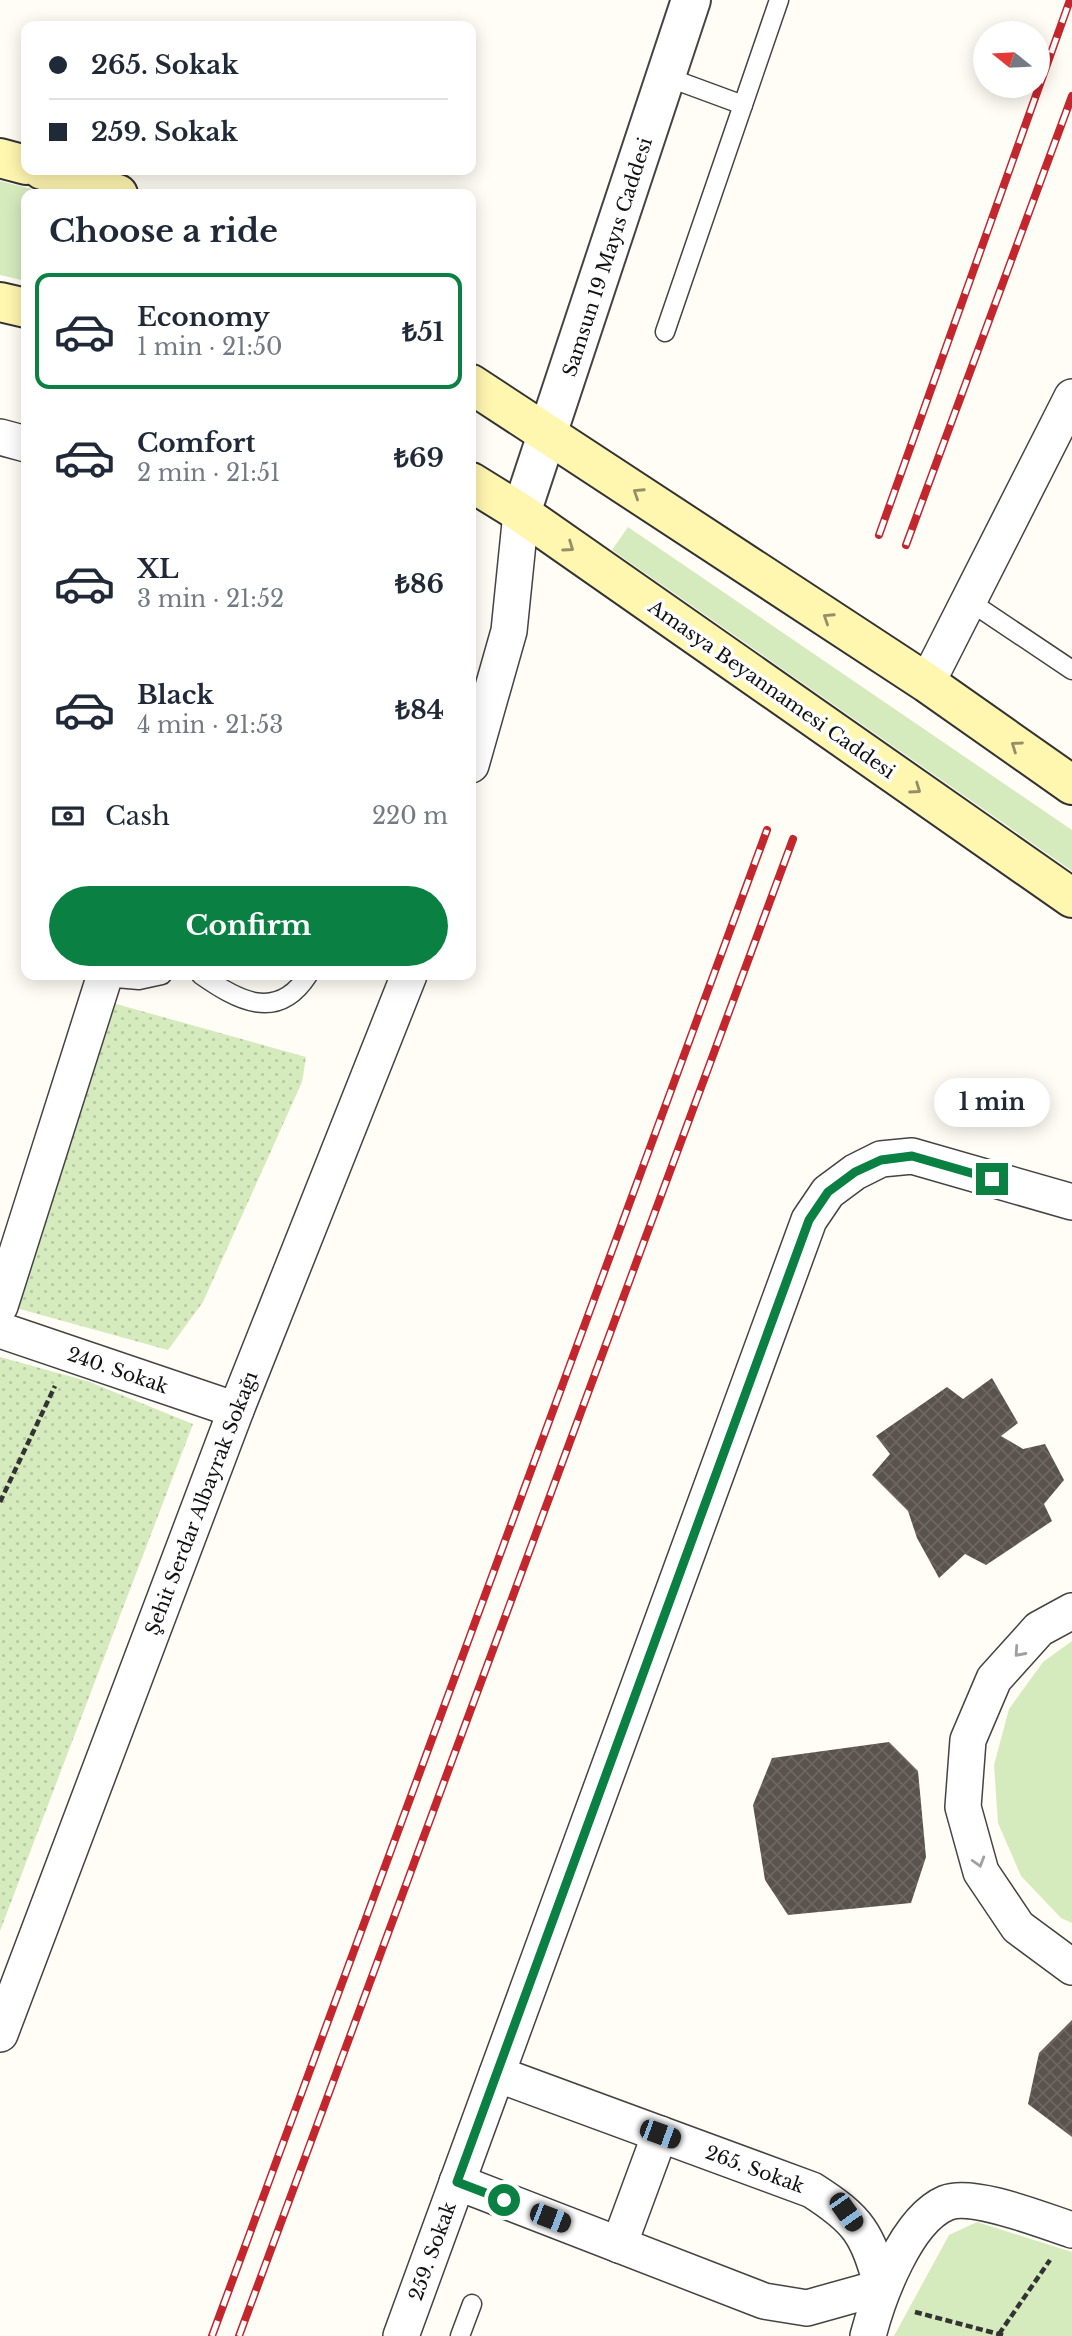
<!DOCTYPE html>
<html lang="en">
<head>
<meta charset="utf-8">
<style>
  body { margin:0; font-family:"Libre Baskerville",serif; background:#f2f2f3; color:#1f2937; height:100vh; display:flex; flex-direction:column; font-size:26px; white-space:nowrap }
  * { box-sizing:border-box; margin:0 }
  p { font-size:23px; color:#747a83 }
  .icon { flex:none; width:38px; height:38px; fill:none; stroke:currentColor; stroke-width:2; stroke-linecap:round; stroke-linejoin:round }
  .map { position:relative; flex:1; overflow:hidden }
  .drawer { position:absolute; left:21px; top:189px; width:455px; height:791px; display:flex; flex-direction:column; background:#fff; border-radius:14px; box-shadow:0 4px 18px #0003 }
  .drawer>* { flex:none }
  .guide { position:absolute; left:21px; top:21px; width:455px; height:154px; border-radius:14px; box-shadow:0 4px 18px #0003; display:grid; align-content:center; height:154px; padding:0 28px; background:#fff }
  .needle { width:46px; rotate:288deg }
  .controls { position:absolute; left:973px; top:21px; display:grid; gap:14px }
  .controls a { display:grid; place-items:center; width:77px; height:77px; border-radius:50%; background:#fff; box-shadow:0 4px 18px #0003; font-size:35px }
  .end { position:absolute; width:32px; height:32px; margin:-16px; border:9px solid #0b8043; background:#fff; box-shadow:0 0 0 4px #fff }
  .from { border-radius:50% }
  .bubble { position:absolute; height:49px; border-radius:24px; background:#fff; box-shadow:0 4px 18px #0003; font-size:23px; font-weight:800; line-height:49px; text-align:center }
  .car { position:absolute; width:21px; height:42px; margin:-21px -10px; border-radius:9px; box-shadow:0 0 5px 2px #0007; background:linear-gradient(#222 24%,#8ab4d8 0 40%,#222 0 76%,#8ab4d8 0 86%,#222 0) }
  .guide b { display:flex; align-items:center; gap:24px; height:66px; font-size:26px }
  .guide b+b { border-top:2px solid #e0e1e3 }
  .guide i { width:18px; height:18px; background:#1f2937 }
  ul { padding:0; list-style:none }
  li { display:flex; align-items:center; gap:21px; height:116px; margin:0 14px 10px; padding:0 14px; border:4px solid transparent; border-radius:14px }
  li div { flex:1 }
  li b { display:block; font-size:26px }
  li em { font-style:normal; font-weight:800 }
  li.current { border-color:#0b8043 }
  li>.icon { width:63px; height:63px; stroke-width:1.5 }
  h2 { padding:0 28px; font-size:32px; line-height:84px }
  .pay { display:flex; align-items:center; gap:18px; height:77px; padding:0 28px; font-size:26px }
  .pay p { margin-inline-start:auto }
  .button { display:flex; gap:14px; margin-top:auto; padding:14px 28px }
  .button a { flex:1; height:80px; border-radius:42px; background:#0b8043; color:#fff; font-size:28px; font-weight:800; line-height:80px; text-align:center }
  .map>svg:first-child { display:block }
  .grass { fill:#d5ebbd }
  .park { fill:url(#park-dots) }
  .building { fill:url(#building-cross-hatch) }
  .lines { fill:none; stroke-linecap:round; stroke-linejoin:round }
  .service-casing { stroke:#444; stroke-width:21 }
  .minor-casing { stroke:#444; stroke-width:38 }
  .tertiary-casing { stroke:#444; stroke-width:42 }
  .secondary-casing { stroke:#333; stroke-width:42 }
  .path { stroke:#333; stroke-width:4.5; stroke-dasharray:7 3.5; stroke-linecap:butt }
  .service { stroke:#fff; stroke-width:18 }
  .minor { stroke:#fff; stroke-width:35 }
  .tertiary { stroke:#fff; stroke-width:38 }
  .secondary { stroke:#fff6b0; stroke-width:38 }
  .rail-casing { stroke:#c4262e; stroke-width:8 }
  .rail { stroke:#fff; stroke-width:5; stroke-dasharray:16; stroke-linecap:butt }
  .oneway { stroke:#948f68 }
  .oneway2 { stroke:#a0a0a0 }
  .route { stroke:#0b8043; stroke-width:9 }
  .labels { text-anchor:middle; stroke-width:7; stroke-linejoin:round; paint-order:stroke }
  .street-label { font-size:19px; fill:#111; stroke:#fff }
</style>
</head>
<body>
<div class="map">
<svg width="1072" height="2336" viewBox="0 0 1072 2336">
  <defs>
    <pattern id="park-dots" width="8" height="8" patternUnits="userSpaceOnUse" patternTransform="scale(1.75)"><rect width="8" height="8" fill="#d5ebbd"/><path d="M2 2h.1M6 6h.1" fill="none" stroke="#b6c8a1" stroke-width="1.8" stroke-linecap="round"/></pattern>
    <pattern id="building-cross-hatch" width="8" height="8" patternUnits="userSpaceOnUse" patternTransform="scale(1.75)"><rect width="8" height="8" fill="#5a524d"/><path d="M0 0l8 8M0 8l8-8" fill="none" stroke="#6d6662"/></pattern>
  </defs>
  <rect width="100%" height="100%" fill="#fffdf5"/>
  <!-- grass -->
  <g class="grass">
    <path d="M 0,181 L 52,194 L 26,194 L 26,281 L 0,275 Z"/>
    <path d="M 628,527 L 1072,830 L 1072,871 L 612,550 Z"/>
    <path d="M 1072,1641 L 1072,1923 L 1061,1918 L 1021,1876 L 998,1823 L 994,1765 L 1009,1709 L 1043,1662 Z"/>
    <path d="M 977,2222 L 1072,2252 L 1072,2336 L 894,2336 L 949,2235 Z"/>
  </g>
  <!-- park -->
  <g class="park">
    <path d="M 102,1000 L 306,1057 L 302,1082 L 203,1302 L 168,1350 L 16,1308 Z"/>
    <path d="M 0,1357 L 87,1381 L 193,1424 L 0,1931 Z"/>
  </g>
  <!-- building -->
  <g class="building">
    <path d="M 992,1378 L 1018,1423 L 1001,1436 L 1023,1449 L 1045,1444 L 1064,1480 L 1044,1504 L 1052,1521 L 986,1565 L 965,1554 L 939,1578 L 917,1538 L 908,1511 L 872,1475 L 890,1454 L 876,1436 L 947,1387 L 963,1399 Z"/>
    <path d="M 889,1742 L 918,1771 L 926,1857 L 911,1903 L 788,1915 L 765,1880 L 753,1805 L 772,1758 Z"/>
    <path d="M 1072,2020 L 1072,2137 L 1028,2104 L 1039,2053 Z"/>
  </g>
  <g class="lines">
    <defs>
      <g id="service">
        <path d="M 667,77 L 743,105"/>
        <path d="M 665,332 L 779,0"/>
        <path d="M 969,601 L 1072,670"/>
        <path d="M 201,975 C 237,1000 277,1023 308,975"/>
        <path d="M 104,977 L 139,980 L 162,975"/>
        <path d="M 460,2336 L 472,2304"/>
      </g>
      <g id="minor">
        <path d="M 0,437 L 26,444"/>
        <path d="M 927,683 L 1072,397"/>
        <path d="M 471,765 L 509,631 L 521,513"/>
        <path d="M 0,1306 L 105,975"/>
        <path d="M 0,1330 L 236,1410"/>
        <path d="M 1072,1611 L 1039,1629 L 994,1679 L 968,1740 L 963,1807 L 981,1872 L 1018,1927 L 1072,1967"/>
        <path d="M 0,2034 L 236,1410 L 409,975"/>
        <path d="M 457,2182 L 764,2301 L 807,2308 L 882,2287 C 867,2233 859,2220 812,2190 L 497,2074"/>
        <path d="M 619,2245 L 660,2134"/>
        <path d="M 401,2336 L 809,1220 L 828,1192 L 855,1172 L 881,1159 L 912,1156 L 1072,1202"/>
        <path d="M 868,2336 C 878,2297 906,2220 946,2203 C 973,2192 1044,2221 1072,2230"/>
      </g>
      <path id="tertiary" d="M 521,513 L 691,0"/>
      <g id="secondary">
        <path d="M 0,158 L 26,165"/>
        <path d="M 42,170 L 118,194"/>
        <path d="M 0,302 L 26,308"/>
        <path d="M 471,384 L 927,683 L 1072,785"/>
        <path d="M 471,482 L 521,513 L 1072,898"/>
      </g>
    </defs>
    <!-- service casing -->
    <use href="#service" class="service-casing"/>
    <!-- minor casing -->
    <use href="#minor" class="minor-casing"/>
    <!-- tertiary casing -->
    <use href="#tertiary" class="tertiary-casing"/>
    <!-- secondary casing -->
    <use href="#secondary" class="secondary-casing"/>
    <!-- path -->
    <g class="path">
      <path d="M 0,1502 L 55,1386"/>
      <path d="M 915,2312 L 1006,2336"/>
      <path d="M 999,2334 L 1050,2260"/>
    </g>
    <!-- service -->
    <use href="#service" class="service"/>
    <!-- minor -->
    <use href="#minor" class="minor"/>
    <!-- tertiary -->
    <use href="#tertiary" class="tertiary"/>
    <!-- secondary -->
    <use href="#secondary" class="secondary"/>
    <defs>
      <g id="rail">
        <path d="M 879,535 L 1070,0"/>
        <path d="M 906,545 L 1072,96"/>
        <path d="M 212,2336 L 767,830"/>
        <path d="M 239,2336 L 793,839"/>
      </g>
    </defs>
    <!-- rail casing -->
    <use href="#rail" class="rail-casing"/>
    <!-- rail -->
    <use href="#rail" class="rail"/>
  </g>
  <!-- one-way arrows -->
  <defs><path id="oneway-chevron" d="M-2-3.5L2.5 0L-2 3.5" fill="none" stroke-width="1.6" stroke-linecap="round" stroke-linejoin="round" transform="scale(1.75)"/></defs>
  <g class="oneway">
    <use href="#oneway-chevron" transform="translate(638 493) rotate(-147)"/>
    <use href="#oneway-chevron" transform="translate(569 547) rotate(35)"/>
    <use href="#oneway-chevron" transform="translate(828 618) rotate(-147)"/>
    <use href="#oneway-chevron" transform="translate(1016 746) rotate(-145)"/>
    <use href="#oneway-chevron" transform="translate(916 789) rotate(35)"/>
  </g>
  <g class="oneway2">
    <use href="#oneway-chevron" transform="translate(1019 1652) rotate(132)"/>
    <use href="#oneway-chevron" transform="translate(979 1862) rotate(73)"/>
  </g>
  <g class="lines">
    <!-- route -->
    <path class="route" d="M 504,2200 L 457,2182 L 809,1220 L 828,1192 L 855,1172 L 881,1160 L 912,1156 L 992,1179"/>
  </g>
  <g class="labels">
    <!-- street labels -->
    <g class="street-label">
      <text transform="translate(607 257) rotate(-72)" y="7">Samsun 19 Mayıs Caddesi</text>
      <text transform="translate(772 689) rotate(35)" y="7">Amasya Beyannamesi Caddesi</text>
      <text transform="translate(118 1370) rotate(19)" y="7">240. Sokak</text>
      <text transform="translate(201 1503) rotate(-69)" y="7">Şehit Serdar Albayrak Sokağı</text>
      <text transform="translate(755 2169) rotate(20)" y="7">265. Sokak</text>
      <text transform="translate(432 2251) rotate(-70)" y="7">259. Sokak</text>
    </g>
  </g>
</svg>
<div class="controls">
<a><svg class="needle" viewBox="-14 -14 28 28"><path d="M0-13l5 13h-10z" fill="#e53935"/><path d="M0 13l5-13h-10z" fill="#747a83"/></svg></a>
</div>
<i class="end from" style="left:504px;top:2200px"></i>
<i class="end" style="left:992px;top:1179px"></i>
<div class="bubble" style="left:934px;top:1078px;width:116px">1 min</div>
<i class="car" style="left:660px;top:2134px;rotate:110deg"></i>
<i class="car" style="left:846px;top:2212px;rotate:145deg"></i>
<i class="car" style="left:550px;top:2218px;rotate:111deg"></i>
<div class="guide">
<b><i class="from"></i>265. Sokak</b>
<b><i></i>259. Sokak</b>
</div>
<section class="drawer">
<h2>Choose a ride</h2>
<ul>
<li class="current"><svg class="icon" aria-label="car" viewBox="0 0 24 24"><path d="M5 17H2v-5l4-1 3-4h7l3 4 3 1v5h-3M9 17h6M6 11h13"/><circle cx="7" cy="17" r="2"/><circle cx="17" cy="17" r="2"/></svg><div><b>Economy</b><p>1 min · 21:50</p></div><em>₺51</em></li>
<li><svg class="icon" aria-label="car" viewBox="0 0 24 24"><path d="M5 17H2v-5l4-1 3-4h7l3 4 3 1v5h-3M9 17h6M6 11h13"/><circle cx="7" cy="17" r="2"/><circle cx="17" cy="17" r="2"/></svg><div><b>Comfort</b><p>2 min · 21:51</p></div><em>₺69</em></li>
<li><svg class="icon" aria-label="car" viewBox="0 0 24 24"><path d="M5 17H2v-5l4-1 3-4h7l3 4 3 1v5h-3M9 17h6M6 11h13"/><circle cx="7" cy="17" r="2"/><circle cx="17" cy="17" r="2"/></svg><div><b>XL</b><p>3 min · 21:52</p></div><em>₺86</em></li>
<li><svg class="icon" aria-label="car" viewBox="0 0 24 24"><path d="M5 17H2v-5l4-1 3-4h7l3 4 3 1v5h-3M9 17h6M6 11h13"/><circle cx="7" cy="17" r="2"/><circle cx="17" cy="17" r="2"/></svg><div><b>Black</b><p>4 min · 21:53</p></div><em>₺84</em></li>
</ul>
<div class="pay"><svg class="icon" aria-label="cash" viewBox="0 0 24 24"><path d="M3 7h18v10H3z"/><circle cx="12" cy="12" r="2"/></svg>Cash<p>220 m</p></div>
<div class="button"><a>Confirm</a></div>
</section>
</div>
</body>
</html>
